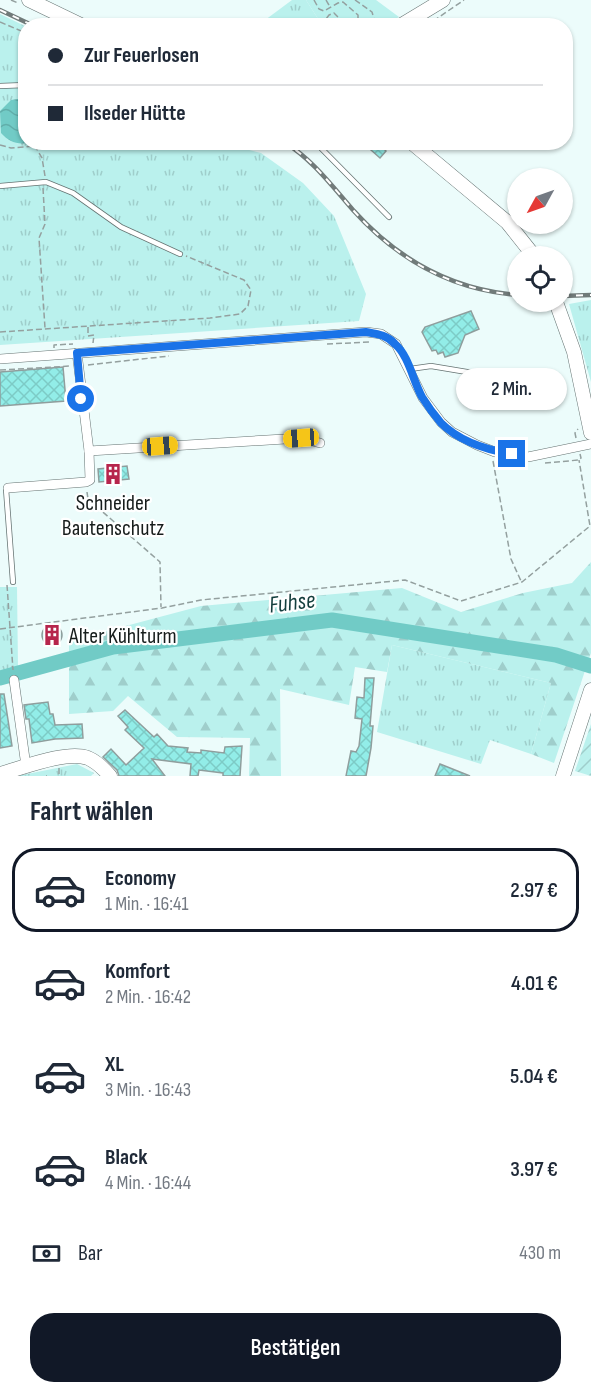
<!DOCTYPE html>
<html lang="de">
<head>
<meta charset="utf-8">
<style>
  body { margin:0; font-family:"Sofia Sans Condensed",sans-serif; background:#f6f6f7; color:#1f2937; height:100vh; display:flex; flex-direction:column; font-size:22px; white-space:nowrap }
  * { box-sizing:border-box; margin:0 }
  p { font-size:20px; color:#747a83 }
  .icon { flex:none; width:33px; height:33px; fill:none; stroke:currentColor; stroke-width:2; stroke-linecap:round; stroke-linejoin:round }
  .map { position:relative; height:776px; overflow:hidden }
  .details { display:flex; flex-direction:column; background:#fff; flex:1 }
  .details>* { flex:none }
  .hud { position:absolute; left:18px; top:18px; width:555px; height:132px; border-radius:24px; box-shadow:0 2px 4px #0004; display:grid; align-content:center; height:132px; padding:0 30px; background:#fff }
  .needle { width:39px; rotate:230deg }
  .fabs { position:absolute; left:507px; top:168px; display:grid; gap:12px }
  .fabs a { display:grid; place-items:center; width:66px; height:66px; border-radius:50%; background:#fff; box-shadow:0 2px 4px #0004; font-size:30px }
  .end { position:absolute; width:27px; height:27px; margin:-14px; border:8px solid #1a73e8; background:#fff; box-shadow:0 0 0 3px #fff }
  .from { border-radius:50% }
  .bubble { position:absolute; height:42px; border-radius:21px; background:#fff; box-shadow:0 2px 4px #0004; font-size:20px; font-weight:600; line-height:42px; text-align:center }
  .car { position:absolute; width:18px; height:36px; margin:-18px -9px; border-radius:8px; box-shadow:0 0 4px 2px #0007; background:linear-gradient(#f5c518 24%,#345 0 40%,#f5c518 0 76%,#345 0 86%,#f5c518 0) }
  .hud b { display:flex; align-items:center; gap:21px; height:57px; font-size:22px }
  .hud b+b { border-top:2px solid #e0e1e3 }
  .hud i { width:15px; height:15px; background:#1f2937 }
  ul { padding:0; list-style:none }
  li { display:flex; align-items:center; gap:18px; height:84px; margin:0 12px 9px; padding:0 18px; border:3px solid transparent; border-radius:24px }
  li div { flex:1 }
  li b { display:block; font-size:22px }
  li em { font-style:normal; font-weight:600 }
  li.on { border-color:#111827 }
  li>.icon { width:54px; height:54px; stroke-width:1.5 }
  h2 { padding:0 30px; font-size:27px; line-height:72px }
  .pay { display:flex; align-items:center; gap:15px; height:66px; padding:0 30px; font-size:22px }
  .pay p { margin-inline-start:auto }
  .button { display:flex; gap:12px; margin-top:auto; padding:12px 30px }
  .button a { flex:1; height:69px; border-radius:24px; background:#111827; color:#fff; font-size:24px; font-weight:600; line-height:69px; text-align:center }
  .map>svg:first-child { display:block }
  .grass { fill:url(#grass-tufts) }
  .forest { fill:url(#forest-firs) }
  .garden { fill:url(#garden-furrows) }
  .pitch { fill:#baf1ed }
  .water { fill:url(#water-waves) }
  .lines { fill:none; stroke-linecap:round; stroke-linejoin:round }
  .river { stroke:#71cbc6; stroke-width:15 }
  .building { fill:url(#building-cross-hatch); stroke:#8f9e9d; stroke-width:1.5 }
  .lane-casing { stroke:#657372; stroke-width:6 }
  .street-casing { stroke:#657372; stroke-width:10 }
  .secondary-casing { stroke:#657372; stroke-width:15 }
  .path { stroke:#94a09f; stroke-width:1.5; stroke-dasharray:6 3; stroke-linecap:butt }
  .lane { stroke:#fff; stroke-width:4.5 }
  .street { stroke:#fff; stroke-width:9 }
  .secondary { stroke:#fff; stroke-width:14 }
  .rail-casing { stroke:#717b7a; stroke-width:4.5 }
  .rail { stroke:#fff; stroke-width:2; stroke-dasharray:7; stroke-linecap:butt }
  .route { stroke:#1a73e8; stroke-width:8 }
  .labels { text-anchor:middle; stroke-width:4.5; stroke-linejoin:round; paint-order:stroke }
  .poi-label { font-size:22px; fill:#161c1b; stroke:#fff }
  .water-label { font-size:24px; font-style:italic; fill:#133e3d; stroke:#fff }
</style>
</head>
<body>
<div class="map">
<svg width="591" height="776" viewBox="0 0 591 776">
  <defs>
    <pattern id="grass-tufts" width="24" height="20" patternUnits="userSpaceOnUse" patternTransform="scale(1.5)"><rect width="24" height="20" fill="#baf1ed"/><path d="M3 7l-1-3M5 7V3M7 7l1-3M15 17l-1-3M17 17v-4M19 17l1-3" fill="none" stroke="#9fcecb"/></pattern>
    <pattern id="forest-firs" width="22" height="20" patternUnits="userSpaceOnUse" patternTransform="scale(1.5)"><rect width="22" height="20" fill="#baf1ed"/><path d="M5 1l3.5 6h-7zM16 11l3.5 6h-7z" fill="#9fcecb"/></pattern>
    <pattern id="garden-furrows" width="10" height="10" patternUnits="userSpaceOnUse" patternTransform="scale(1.5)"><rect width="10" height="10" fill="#baf1ed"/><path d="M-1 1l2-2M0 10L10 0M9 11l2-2" fill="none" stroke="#9fcecb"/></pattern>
    <pattern id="water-waves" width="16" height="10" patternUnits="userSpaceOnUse" patternTransform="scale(1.5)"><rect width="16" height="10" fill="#71cbc6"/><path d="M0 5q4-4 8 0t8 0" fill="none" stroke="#61aeaa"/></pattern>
    <pattern id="building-cross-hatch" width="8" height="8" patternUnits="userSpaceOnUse" patternTransform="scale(1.5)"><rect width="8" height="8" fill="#92ede8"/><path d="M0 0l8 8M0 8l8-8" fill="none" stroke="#7dcbc6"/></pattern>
  </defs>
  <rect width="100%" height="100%" fill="#ecfcfb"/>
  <!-- grass -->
  <g class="grass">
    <path d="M 292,0 L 306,0 L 322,25 L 257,26 Z"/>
    <path d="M 0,14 L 25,26 L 26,142 L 223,143 L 261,153 L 303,183 L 334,216 L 366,294 L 359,321 L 0,345 Z"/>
    <path d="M 591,300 L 591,382 L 569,304 Z"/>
    <path d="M 0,587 L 17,587 L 18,668 L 0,674 Z"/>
    <path d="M 392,645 L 551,683 L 531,754 L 490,740 L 481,764 L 377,732 Z"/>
    <path d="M 77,764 L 94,773 L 91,776 L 17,776 Z"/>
  </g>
  <!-- forest -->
  <path class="forest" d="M 591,562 L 591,653 L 554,763 L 531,754 L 551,683 L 392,645 L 387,672 L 355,667 L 349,705 L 280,689 L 281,776 L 249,776 L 250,738 L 177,737 L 128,696 L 113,711 L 69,714 L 69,641 L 201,606 L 402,588 L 461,612 L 523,593 L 572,583 Z"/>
  <!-- garden -->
  <path class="garden" d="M 591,724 L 591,776 L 575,771 Z"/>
  <!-- pitch -->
  <path class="pitch" d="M 306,0 L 376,0 L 399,17 L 383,25 L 322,25 Z"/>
  <!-- water -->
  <path class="water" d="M 25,98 L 26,142 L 27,143 C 17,145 8,141 1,133 L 0,111 L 11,100 Z"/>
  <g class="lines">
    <!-- river -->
    <path class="river" d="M 0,678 L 113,647 L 332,620 L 556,655 L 591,666"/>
  </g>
  <!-- building -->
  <g class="building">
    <path d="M 362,142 L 377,142 L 386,151 L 380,158 Z"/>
    <path d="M 471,311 L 479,329 L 465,335 L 458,353 L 445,357 L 443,352 L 438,354 L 436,350 L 432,351 L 422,332 L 425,327 Z"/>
    <path d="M 63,367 L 66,401 L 0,406 L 0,372 Z"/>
    <path d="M 127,466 L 129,479 L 99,482 L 98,469 Z"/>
    <circle cx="52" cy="635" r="10"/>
    <path d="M 365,678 L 374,678 L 370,726 L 373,726 L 371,748 L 366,776 L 346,776 L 351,751 L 356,752 L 359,746 L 362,719 L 355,718 L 357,697 L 364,698 Z"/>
    <path d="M 0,694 L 4,694 L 12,746 L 0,748 Z"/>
    <path d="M 48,702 L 50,714 L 53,714 L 55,725 L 82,724 L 83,738 L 55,739 L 32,743 L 29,719 L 26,719 L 24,705 Z"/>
    <path d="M 125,710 L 154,737 L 157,734 L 168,746 L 188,748 L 187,752 L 201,753 L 201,750 L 224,753 L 225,747 L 242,746 L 240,776 L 223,776 L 223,773 L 199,770 L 198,776 L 190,776 L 191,764 L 152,759 L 165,776 L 119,776 L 117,770 L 103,757 L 111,749 L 126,765 L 144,748 L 125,730 L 128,727 L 118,716 Z"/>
    <path d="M 440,764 L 470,776 L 435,776 Z"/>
  </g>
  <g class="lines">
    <defs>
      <g id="lane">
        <path d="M 0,86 L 26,85"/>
        <path d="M 315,142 L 389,217"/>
        <path d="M 0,186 L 46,182 L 73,193 L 121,227 L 180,254"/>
        <path d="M 410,369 L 431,366 L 473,373"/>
        <path d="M 6,489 L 13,582"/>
      </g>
      <g id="street">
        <path d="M 77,353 L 89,451 L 301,438 L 320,443"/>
        <path d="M 0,359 L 366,332 L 381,334 L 396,344 L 423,398 L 441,422 L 452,432 L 477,445 L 495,452 L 528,457 L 591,444"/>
        <path d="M 8,488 L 86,482 L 90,480 L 89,451"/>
        <path d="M 14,680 L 26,766"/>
      </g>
      <g id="secondary">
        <path d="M 29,0 L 83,26"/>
        <path d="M 400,26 L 443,0"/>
        <path d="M 411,142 L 507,222 L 534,256"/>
        <path d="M 556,302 L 574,352 L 591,433"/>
        <path d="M 0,774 C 22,768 67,750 88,758 C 97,762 104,769 110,776"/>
        <path d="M 563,776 L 591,690"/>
      </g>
    </defs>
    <!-- lane casing -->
    <use href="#lane" class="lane-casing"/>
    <!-- street casing -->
    <use href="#street" class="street-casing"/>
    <!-- secondary casing -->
    <use href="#secondary" class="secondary-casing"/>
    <!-- path -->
    <g class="path">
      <path d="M 11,0 L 18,3"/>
      <path d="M 314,0 L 319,9 L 324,11 L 338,3 L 343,2 L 358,15 L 358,21 L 353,26"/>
      <path d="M 326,0 L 330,7"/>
      <path d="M 355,0 L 372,12 L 374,19 L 364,26"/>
      <path d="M 0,22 L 26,33"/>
      <path d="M 330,26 L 326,19 L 329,15 L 334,13 L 347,26"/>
      <path d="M 426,26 L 464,0"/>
      <path d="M 0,145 L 11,148 L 34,146"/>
      <path d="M 45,176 L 42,158 L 35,146 L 85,142"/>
      <path d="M 43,188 L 45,224 L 39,238 L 45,328"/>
      <path d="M 88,327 L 88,336 L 94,335 L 93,343"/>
      <path d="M 0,332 L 210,318 L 240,314 L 248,306 L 251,290 L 244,280 L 186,256"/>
      <path d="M 327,344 L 370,342"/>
      <path d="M 54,348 L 54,345 L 73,344"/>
      <path d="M 88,365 L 169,356"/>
      <path d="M 0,370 L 71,366"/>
      <path d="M 576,438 L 575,433 L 578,429"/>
      <path d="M 493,461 L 511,559 L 521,581"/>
      <path d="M 545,463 L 579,460 L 581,458 L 580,454"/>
      <path d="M 87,492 L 88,499 L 160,562 L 161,607"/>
      <path d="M 7,585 L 13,670"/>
      <path d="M 0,629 L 162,608 L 201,600 L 405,580 L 461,601 L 522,582 L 590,526 L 579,460"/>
      <path d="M 59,768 L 59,776"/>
      <path d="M 46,776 L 47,776"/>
    </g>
    <!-- lane -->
    <use href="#lane" class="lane"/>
    <!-- street -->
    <use href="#street" class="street"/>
    <!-- secondary -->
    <use href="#secondary" class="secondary"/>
    <defs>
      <g id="rail">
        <path d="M 0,10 L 34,26"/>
        <path d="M 284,142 C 312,159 332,186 353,210 C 398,260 451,290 518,295"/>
        <path d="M 562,296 L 591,295"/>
      </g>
    </defs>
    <!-- rail casing -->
    <use href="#rail" class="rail-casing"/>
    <!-- rail -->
    <use href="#rail" class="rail"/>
  </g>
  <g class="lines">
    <!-- route -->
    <path class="route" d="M 81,399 L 77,353 L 366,332 C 377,334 387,335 395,344 C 409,356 413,381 422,397 C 427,405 435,416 441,423 C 459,441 487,450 512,454"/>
  </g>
  <!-- icons -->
  <defs>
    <symbol id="building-bare" viewBox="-9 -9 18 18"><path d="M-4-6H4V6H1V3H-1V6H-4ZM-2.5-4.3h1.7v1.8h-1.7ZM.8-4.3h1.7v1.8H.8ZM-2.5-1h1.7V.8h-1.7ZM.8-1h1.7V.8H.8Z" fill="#b6254c" stroke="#fff" stroke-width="2.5" paint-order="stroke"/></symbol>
  </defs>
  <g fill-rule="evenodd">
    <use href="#building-bare" x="98" y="459" width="30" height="30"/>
    <use href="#building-bare" x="37" y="620" width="30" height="30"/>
  </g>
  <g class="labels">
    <!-- poi labels -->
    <g class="poi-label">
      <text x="113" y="510">Schneider<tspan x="113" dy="25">Bautenschutz</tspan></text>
      <text x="69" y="643" text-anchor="start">Alter Kühlturm</text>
    </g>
    <!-- water labels -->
    <g class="water-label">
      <text transform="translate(292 602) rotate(-7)" y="8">Fuhse</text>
    </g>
  </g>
</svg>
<div class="fabs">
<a><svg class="needle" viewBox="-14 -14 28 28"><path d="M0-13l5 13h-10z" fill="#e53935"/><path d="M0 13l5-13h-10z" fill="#747a83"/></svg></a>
<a><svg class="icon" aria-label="locate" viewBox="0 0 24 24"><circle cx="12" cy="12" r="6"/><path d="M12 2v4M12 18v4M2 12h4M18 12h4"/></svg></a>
</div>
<i class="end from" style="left:81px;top:399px"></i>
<i class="end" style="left:512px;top:454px"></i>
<div class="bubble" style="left:456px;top:368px;width:111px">2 Min.</div>
<i class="car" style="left:301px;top:438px;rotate:266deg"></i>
<i class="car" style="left:160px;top:446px;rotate:86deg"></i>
<div class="hud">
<b><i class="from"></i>Zur Feuerlosen</b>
<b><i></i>Ilseder Hütte</b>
</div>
</div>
<section class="details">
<h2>Fahrt wählen</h2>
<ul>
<li class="on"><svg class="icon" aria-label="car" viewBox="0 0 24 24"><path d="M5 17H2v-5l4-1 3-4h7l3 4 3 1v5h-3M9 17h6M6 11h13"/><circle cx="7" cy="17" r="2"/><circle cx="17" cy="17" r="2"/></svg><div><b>Economy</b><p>1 Min. · 16:41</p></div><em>2.97 €</em></li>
<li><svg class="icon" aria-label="car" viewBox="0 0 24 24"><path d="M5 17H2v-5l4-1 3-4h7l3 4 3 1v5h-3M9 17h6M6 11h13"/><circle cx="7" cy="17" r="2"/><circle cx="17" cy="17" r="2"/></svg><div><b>Komfort</b><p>2 Min. · 16:42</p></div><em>4.01 €</em></li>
<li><svg class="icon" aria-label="car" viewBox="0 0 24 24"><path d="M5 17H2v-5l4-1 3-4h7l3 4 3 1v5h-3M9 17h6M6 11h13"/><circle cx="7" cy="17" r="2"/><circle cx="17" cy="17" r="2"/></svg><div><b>XL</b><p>3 Min. · 16:43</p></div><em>5.04 €</em></li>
<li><svg class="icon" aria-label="car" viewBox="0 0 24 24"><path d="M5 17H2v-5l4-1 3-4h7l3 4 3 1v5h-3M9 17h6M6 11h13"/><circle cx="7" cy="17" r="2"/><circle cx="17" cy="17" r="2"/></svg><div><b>Black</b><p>4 Min. · 16:44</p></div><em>3.97 €</em></li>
</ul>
<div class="pay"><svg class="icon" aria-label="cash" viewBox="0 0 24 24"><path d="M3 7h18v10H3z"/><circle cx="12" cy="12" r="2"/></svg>Bar<p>430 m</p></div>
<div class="button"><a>Bestätigen</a></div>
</section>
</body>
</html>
